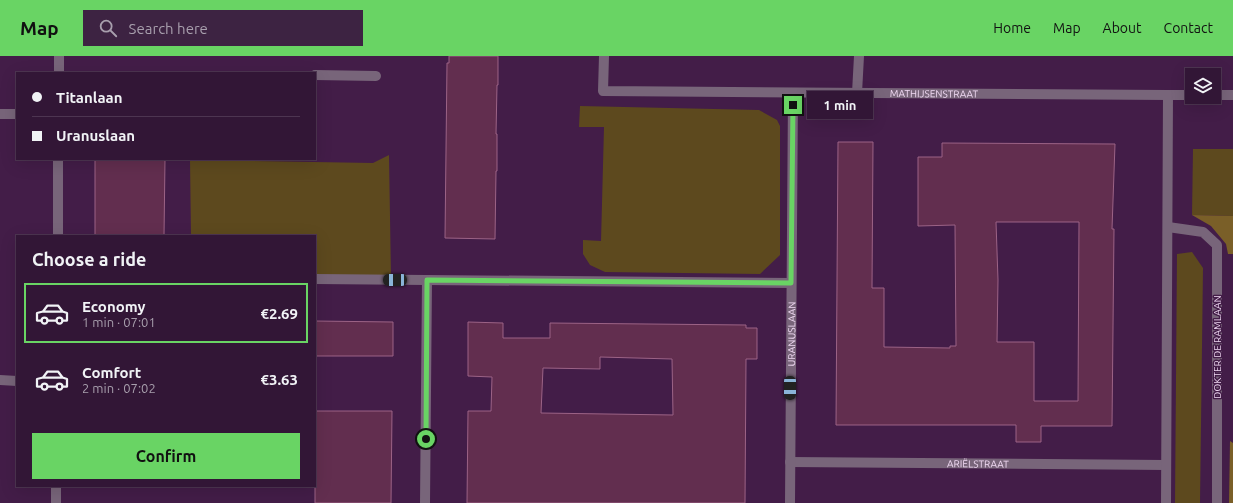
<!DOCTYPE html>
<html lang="en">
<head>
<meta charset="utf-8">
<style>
  body { margin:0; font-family:Ubuntu,sans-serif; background:#3d2342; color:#f1f3f6; height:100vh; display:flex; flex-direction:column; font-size:15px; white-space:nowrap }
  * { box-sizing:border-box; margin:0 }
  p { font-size:13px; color:#a89fad }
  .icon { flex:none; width:22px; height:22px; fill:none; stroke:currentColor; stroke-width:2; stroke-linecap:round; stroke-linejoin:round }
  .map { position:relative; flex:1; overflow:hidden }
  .details { position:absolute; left:16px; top:179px; width:300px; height:252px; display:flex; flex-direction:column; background:#321636; border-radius:0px; box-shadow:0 4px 16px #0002,0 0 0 1px #4d3551 }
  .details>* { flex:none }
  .hud { position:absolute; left:16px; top:16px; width:300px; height:88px; border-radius:0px; box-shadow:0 4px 16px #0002,0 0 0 1px #4d3551; display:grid; align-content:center; height:88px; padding:0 16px; background:#321636 }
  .controls { position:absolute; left:1185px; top:12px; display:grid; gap:8px }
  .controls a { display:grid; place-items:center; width:36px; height:36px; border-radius:0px; background:#321636; box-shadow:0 4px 16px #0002,0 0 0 1px #4d3551; font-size:20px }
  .end { position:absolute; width:18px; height:18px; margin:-9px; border:5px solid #69d464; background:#111; box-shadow:0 0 0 2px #111 }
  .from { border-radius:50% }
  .bubble { position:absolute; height:28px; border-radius:0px; background:#321636; box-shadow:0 4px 16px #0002,0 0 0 1px #4d3551; font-size:13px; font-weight:700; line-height:28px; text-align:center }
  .car { position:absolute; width:12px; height:24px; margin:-12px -6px; border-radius:5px; box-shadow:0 0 3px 1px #0007; background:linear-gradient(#222 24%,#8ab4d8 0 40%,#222 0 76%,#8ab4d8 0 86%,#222 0) }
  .hud b { display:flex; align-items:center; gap:14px; height:38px; font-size:15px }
  .hud b+b { border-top:1px solid #4d3551 }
  .hud i { width:10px; height:10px; background:#f1f3f6 }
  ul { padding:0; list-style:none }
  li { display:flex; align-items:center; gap:12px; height:60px; margin:0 8px 6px; padding:0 8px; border:2px solid transparent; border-radius:0px }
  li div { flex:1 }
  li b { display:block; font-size:15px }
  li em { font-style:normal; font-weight:700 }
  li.on { border-color:#69d464 }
  li>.icon { width:36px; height:36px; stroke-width:1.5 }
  h2 { padding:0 16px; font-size:18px; line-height:48px }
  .primary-button { display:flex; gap:8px; margin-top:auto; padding:8px 16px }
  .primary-button a { flex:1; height:46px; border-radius:0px; background:#69d464; color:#111; font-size:16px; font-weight:700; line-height:46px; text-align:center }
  header { display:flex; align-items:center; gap:24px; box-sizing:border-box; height:56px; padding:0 20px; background:#69d464; color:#111 }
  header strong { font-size:19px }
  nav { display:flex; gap:22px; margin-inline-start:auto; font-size:14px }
  .search { width:280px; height:36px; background:#3d2342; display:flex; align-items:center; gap:10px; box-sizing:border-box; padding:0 14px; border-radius:0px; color:#a89fad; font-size:15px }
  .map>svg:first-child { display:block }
  .green { fill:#5d491e }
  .forest { fill:#7a5f28 }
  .building { fill:#622e4f; stroke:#9c6386; fill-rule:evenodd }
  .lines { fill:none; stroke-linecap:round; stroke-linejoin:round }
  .minor { stroke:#78657a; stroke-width:10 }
  .tertiary { stroke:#78657a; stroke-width:10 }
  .route { stroke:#69d464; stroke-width:5 }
  .labels { text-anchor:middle; stroke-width:3; stroke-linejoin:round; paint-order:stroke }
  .street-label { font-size:10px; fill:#efd8f2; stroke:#431d48 }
</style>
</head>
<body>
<header>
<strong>Map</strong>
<div class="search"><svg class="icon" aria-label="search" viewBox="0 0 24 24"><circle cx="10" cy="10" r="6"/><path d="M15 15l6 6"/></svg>Search here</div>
<nav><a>Home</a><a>Map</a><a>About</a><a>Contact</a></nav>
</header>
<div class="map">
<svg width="1233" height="447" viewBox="0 0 1233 447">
  <rect width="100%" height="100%" fill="#431d48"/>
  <!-- green -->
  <g class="green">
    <path d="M 580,50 L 759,54 L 777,64 L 780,70 L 780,199 L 760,218 L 605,216 L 590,209 L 583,198 L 583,184 L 601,185 L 604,71 L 579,71 Z"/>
    <path d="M 1193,93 L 1233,93 L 1233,160 L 1192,159 Z"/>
    <path d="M 389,99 L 391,221 L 315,220 L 315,180 L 191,180 L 190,104 L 373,107 Z"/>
    <path d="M 1192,196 L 1203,212 L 1200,447 L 1175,447 L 1177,198 Z"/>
  </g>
  <!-- forest -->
  <g class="forest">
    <path d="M 1192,159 L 1233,160 L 1233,198 L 1228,198 L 1226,188 L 1211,170 Z"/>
    <path d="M 1230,385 L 1233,387 L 1233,447 L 1229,447 Z"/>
  </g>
  <!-- building -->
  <g class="building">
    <path d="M 449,0 L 498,0 L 498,29 L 497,29 L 496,78 L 497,78 L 497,115 L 496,115 L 495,183 L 445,182 L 447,7 L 449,7 Z"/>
    <path d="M 838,86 L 873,86 L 872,232 L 884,232 L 884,291 L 950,292 L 950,290 L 956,290 L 955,169 L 918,170 L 918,101 L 942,101 L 942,87 L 1115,88 L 1112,173 L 1114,173 L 1112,370 L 1041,370 L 1041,386 L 1016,386 L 1016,369 L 836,369 ZM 996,166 L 1079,166 L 1078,345 L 1034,345 L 1034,286 L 997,286 L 998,224 Z"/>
    <path d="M 95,103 L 165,103 L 164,180 L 95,180 Z"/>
    <path d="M 315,265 L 393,266 L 393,300 L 315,300 Z"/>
    <path d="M 468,266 L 503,267 L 503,282 L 550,282 L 550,267 L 746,269 L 746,272 L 757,272 L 757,303 L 746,303 L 745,447 L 467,447 L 468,355 L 491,355 L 492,321 L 468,320 ZM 600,301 L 672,303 L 673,359 L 541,357 L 543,312 L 600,313 Z"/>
    <path d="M 315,355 L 392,355 L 391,447 L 315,447 Z"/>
  </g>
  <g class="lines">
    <!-- minor -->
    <g class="minor">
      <path d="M 59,17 L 59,0"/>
      <path d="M 315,19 L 376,20"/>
      <path d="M 857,37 L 859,0"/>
      <path d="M 1168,39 L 1192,39"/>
      <path d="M 1214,39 L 1233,39"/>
      <path d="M 0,58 L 17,58"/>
      <path d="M 1168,171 L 1203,176 L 1217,189 L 1217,447"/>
      <path d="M 58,180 L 58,103"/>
      <path d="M 315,223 L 791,227"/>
      <path d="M 0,324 L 17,325"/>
      <path id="s1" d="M 790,406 L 1166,409"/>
      <path d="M 56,447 L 56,430"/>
      <path d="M 425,447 L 427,224"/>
      <path id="s2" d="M 790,447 L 793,37"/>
    </g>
    <!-- tertiary -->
    <path class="tertiary" id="s3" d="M 604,0 L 603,35 L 1168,39 L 1166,447"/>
  </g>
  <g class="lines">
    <!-- route -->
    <path class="route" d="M 426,383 L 427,224 L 791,227 L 793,49"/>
  </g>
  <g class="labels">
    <!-- street labels -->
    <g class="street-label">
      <text dy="4" stroke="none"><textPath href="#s3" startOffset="366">MATHIJSENSTRAAT</textPath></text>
      <text dy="4" stroke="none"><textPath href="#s2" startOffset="169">URANUSLAAN</textPath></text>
      <text transform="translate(1217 291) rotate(-90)" y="4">DOKTER DE RAMLAAN</text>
      <text dy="4" stroke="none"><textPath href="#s1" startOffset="188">ARIËLSTRAAT</textPath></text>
    </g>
  </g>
</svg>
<div class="controls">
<a><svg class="icon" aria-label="layers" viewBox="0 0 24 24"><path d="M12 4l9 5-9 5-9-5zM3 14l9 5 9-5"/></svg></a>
</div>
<i class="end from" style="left:426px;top:383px"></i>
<i class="end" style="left:793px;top:49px"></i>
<div class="bubble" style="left:807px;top:35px;width:66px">1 min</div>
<i class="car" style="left:395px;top:224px;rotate:270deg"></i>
<i class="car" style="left:790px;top:332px;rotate:180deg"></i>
<div class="hud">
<b><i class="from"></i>Titanlaan</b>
<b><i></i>Uranuslaan</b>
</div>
<section class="details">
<h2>Choose a ride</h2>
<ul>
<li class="on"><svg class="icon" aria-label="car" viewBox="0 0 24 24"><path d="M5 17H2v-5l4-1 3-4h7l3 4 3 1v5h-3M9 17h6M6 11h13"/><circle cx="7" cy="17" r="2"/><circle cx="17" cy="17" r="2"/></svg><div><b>Economy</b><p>1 min · 07:01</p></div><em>€2.69</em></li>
<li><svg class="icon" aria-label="car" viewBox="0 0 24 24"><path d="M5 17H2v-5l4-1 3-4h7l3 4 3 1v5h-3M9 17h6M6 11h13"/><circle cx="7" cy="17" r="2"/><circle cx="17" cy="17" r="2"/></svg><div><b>Comfort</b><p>2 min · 07:02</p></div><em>€3.63</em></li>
</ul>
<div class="primary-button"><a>Confirm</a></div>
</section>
</div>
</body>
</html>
